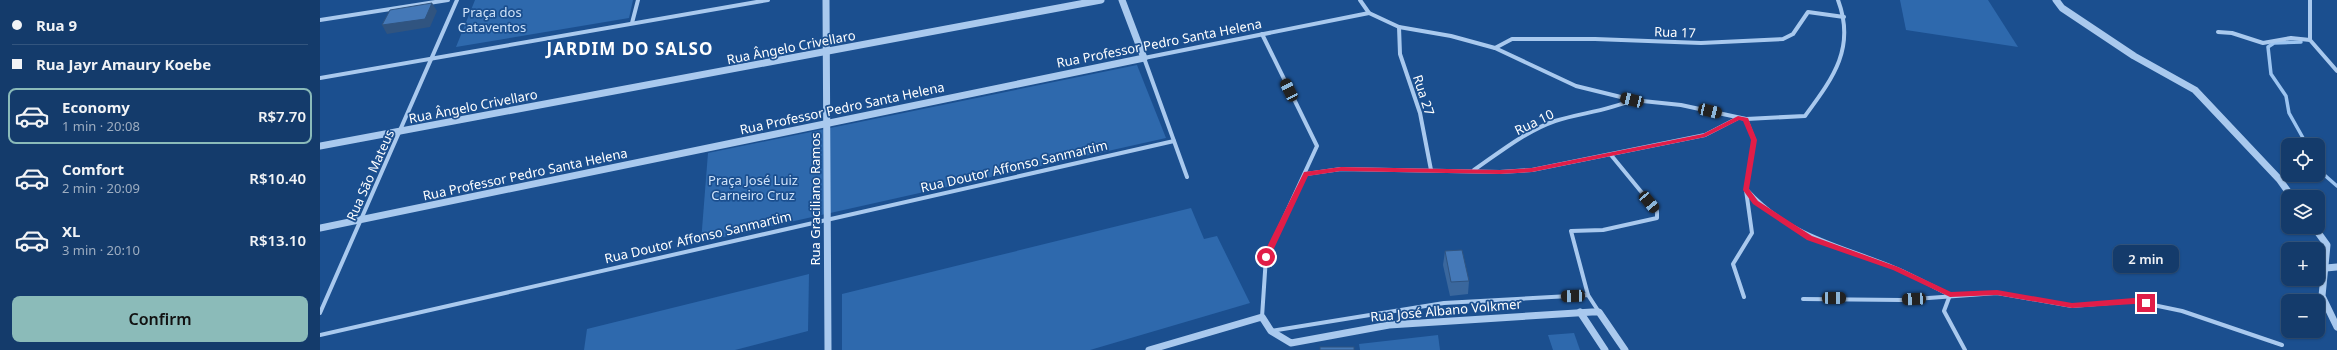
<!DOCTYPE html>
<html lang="en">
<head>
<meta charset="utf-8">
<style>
  body { margin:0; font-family:"Noto Sans",sans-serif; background:#214673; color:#f1f3f6; height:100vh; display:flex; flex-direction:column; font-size:15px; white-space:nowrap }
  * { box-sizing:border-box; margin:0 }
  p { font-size:13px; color:#9dadc1 }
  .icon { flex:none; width:22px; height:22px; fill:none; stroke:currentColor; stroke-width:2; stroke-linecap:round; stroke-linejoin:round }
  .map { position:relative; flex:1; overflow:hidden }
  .panel { display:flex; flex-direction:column; background:#143b6b; width:320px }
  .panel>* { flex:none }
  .top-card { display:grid; align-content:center; height:88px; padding:0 12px; background:#143b6b }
  .controls { position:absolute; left:1961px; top:138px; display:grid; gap:8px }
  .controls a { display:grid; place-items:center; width:44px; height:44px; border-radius:8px; background:#143b6b; box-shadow:0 1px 3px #0004,0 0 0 1px #33557e; font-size:20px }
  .end { position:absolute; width:18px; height:18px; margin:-9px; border:5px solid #e11d48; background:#fff; box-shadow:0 0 0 2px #fff }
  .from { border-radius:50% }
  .bubble { position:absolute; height:28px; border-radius:8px; background:#143b6b; box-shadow:0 1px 3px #0004,0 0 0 1px #33557e; font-size:13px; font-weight:600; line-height:28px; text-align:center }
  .car { position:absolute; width:12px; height:24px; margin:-12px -6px; border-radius:5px; box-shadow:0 0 3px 1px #0007; background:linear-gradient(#222 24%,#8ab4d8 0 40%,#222 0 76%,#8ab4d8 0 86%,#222 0) }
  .top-card b { display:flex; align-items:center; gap:14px; height:38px; font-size:15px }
  .top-card b+b { border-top:1px solid #33557e }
  .top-card i { width:10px; height:10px; background:#f1f3f6 }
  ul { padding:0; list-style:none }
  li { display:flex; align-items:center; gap:12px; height:56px; margin:0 8px 6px; padding:0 4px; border:2px solid transparent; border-radius:8px }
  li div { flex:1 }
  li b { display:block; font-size:15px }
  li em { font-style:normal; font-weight:600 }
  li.selected { border-color:#8bbbb9 }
  li>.icon { width:36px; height:36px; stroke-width:1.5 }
  .action { display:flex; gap:8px; margin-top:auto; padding:8px 12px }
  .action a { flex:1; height:46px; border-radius:8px; background:#8bbbb9; color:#111; font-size:16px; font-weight:600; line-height:46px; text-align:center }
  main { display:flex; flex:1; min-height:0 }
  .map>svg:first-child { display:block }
  .green { fill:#2e69ad }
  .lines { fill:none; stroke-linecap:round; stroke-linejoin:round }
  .stream { stroke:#9cc4f0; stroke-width:3.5 }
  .minor { stroke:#a9c9ee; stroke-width:4 }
  .tertiary { stroke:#a9c9ee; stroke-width:7 }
  .wall { fill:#3a679d }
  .shaded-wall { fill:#305480 }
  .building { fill:#4478b7; stroke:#305480 }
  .route { fill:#e11d48 }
  .labels { text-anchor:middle; stroke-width:3.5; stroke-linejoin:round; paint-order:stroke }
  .park-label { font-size:13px; fill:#cfe3fa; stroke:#1b4f8f }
  .street-label { font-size:13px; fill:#fff; stroke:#1b4f8f }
  .district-label { font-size:17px; font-weight:bold; letter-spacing:1px; fill:#fff; stroke:#1b4f8f }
</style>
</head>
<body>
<main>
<section class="panel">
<div class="top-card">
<b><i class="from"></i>Rua 9</b>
<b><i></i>Rua Jayr Amaury Koebe</b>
</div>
<ul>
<li class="selected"><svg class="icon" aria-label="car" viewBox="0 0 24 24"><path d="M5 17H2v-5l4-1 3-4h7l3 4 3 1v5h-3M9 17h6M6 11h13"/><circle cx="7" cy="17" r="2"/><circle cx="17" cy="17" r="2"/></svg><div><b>Economy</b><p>1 min · 20:08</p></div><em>R$7.70</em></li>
<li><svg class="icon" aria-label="car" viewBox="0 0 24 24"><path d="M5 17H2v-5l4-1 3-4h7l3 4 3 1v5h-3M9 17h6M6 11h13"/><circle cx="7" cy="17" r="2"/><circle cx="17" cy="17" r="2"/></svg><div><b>Comfort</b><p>2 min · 20:09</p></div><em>R$10.40</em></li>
<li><svg class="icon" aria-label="car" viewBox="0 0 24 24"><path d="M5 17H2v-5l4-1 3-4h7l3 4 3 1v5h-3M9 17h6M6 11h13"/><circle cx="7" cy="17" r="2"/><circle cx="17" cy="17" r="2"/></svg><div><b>XL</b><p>3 min · 20:10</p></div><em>R$13.10</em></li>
</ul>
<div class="action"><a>Confirm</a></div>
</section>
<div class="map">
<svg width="2017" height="350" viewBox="0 0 2017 350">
  <rect width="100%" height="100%" fill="#1b4f8f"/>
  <!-- green -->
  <g class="green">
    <path d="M 155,0 L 313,0 L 309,18 L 136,47 Z"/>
    <path d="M 1580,0 L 1668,0 L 1698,47 L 1586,30 Z"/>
    <path d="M 817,65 L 846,138 L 381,242 L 388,153 Z"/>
    <path d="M 871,208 L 884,239 L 897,236 L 930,303 L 770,350 L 522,350 L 522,294 Z"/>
    <path d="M 489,274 L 488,331 L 415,350 L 264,350 L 267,329 Z"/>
    <path d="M 1254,333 L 1260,350 L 1233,350 L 1228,335 Z"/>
    <path d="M 1118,335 L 1120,350 L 1040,350 L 1039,344 Z"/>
  </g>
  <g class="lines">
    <!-- stream -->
    <g class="stream">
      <path d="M 1981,42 L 1954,43 L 1948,47 L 1951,74 L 1966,96 L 1969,113 L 1987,145"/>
      <path d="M 1998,165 L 2001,172 L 2017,186"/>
    </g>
    <!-- minor -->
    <g class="minor">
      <path d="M 1040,0 L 1049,13 L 1079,27 L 1131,36 L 1175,48 L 1256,86 L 1313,100 L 1361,105 L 1426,119 L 1485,116 C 1513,78 1536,48 1518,0"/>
      <path d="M 1990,0 L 1990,40 L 2017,71"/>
      <path d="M 0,20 L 128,0"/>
      <path d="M 312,23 L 318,0"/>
      <path d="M 1079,27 L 1080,54 L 1100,113 L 1111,170"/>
      <path d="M 1898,32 L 1912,33 L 1943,43 L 1971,38 L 1990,40"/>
      <path d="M 942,34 L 997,146 L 946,257 L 942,317"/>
      <path d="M 1175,48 L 1192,39 L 1275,39 L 1381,43 L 1463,39 L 1473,34 L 1488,12 L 1524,17"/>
      <path d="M 0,78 L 448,0"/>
      <path d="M 1426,119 L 1434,140 L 1426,189 C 1471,238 1517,244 1575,268 C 1594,276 1612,286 1630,295 L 1624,311 L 1645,350"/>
      <path d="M 1154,170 C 1180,152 1206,131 1235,121 C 1261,113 1287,111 1312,100"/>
      <path d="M 986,174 L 1021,169 L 1180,172 L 1212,170 L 1385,135 L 1418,118"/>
      <path d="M 867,177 L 824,58 L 1049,13"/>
      <path d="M 1268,295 L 1251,231 L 1283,230 L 1337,218 L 1337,211 L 1291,155"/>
      <path d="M 1424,297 L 1413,264 L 1432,233 L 1426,190"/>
      <path d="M 1483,299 L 1581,300 L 1677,293 L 1752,306 L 1814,301 L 1862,311 L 1962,345"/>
      <path d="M 0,313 L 137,0"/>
      <path d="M 951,331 L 1124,303 L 1268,295 L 1279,312"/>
      <path d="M 0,335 L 854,141"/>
    </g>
    <!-- tertiary -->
    <g class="tertiary">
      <path d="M 506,0 L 508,350"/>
      <path d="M 1736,0 L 1742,8 L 1814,56 L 1875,90 L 1959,179 L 1972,197"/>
      <path d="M 0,146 L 781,0"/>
      <path d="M 1994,227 L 2007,245 L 2002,296 L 2017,327"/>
      <path d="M 0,228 L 824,58 L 802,0"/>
      <path d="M 2006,268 L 2017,267"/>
      <path d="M 1260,312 L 1285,350"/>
      <path d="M 829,350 L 942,317 L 951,331 L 971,343 L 1069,325 L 1272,312 L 1279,312 L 1305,350"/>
    </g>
  </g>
  <!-- wall -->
  <path class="wall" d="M 1125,251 L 1149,281 L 1148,294 L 1130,296 L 1123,265 Z"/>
  <!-- shaded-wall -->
  <path class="shaded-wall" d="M 112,3 L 117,11 L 110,27 L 67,34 L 62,25 Z"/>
  <!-- building -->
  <g class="building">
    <path d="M 112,3 L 105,19 L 62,25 L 70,10 Z"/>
    <path d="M 1142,250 L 1149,281 L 1131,282 L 1125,251 Z"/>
    <rect x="1000" y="347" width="34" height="3"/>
  </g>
  <!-- route -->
  <path class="route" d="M 1418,116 L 1428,118 L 1437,140 L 1429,189 L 1438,201 L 1492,236 L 1578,267 L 1631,292 L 1677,290 L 1752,303 L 1814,298 L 1829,303 L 1826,306 L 1814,304 L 1752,308 L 1677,295 L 1630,297 L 1573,270 L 1487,240 L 1433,204 L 1423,190 L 1431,140 L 1423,121 L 1419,120 L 1385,137 L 1212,172 L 1180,174 L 1021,171 L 988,176 L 950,257 L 946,259 L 942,257 L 984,172 L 1021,167 L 1180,170 L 1212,168 L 1383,134 Z"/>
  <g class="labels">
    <!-- park labels -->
    <g class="park-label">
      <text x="172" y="17">Praça dos<tspan x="172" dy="15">Cataventos</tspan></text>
      <text x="433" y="185">Praça José Luiz<tspan x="433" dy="15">Carneiro Cruz</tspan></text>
    </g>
    <!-- street labels -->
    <g class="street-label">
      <text transform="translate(1355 32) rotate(2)" y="5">Rua 17</text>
      <text transform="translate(839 43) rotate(-11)" y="5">Rua Professor Pedro Santa Helena</text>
      <text transform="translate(471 47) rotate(-11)" y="5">Rua Ângelo Crivellaro</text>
      <text transform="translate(1104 95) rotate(72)" y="5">Rua 27</text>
      <text transform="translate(153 106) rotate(-11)" y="5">Rua Ângelo Crivellaro</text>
      <text transform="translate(522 108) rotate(-12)" y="5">Rua Professor Pedro Santa Helena</text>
      <text transform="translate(1214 122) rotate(-26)" y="5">Rua 10</text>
      <text transform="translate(694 166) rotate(-13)" y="5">Rua Doutor Affonso Sanmartim</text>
      <text transform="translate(205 174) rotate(-12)" y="5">Rua Professor Pedro Santa Helena</text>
      <text transform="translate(50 175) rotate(-66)" y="5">Rua São Mateus</text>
      <text transform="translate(495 199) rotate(-90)" y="5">Rua Graciliano Ramos</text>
      <text transform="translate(378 237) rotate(-13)" y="5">Rua Doutor Affonso Sanmartim</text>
      <text transform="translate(1126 310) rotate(-5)" y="5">Rua José Albano Volkmer</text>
    </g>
    <!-- district labels -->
    <g class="district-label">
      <text x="310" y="55">JARDIM DO SALSO</text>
    </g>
  </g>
</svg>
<div class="controls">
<a><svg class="icon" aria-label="locate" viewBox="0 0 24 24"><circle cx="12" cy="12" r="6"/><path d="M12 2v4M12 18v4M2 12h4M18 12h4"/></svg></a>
<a><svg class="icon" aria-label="layers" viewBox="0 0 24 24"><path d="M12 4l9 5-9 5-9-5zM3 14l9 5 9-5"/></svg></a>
<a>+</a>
<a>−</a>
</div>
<i class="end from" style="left:946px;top:257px"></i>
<i class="end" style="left:1826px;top:303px"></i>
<div class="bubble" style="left:1793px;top:245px;width:66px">2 min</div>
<i class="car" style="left:969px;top:90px;rotate:334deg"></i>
<i class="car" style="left:1312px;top:100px;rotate:284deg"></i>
<i class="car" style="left:1390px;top:111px;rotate:103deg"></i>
<i class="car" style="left:1329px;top:202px;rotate:140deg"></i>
<i class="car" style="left:1253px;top:296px;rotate:268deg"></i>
<i class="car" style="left:1514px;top:298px;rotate:90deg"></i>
<i class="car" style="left:1594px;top:299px;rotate:267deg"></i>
</div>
</main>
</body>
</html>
